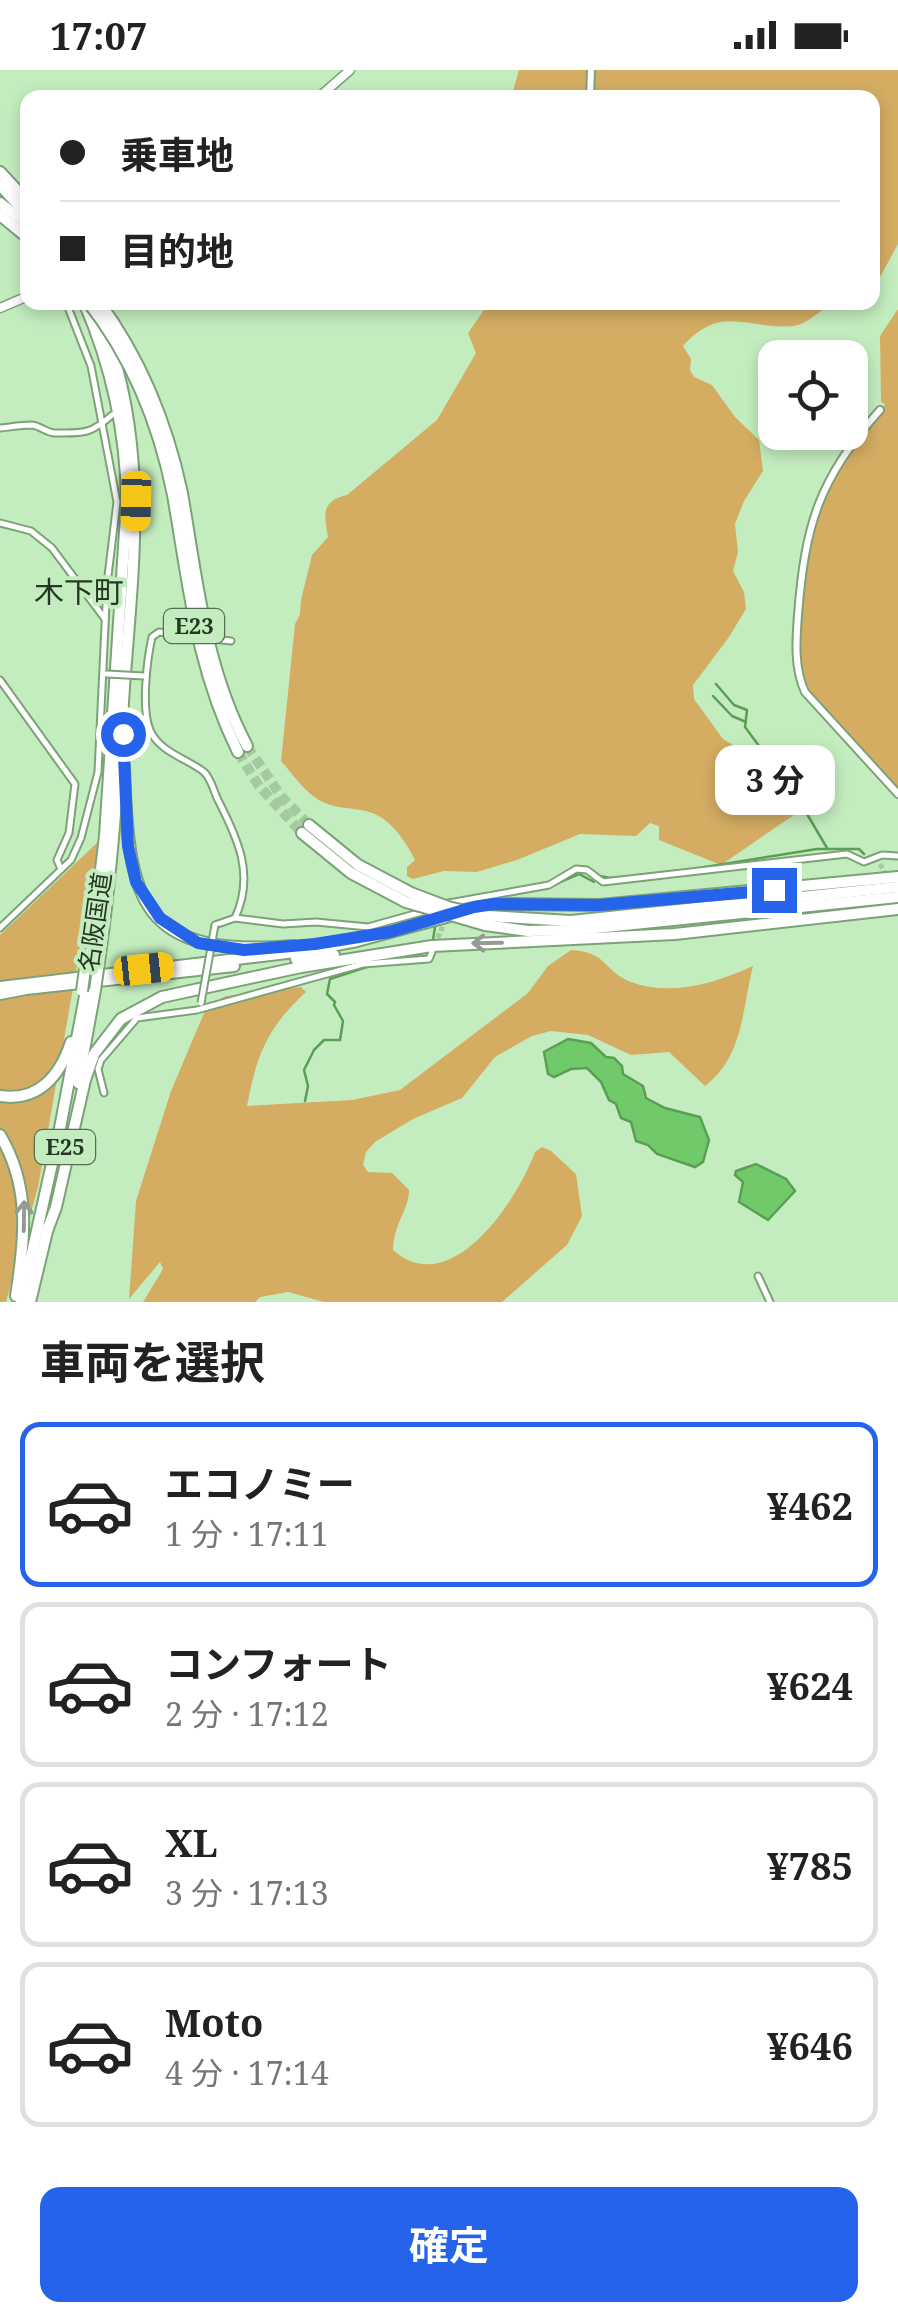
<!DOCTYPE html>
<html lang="ja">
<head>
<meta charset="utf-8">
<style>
  body { margin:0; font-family:"Noto Serif","Noto Sans JP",serif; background:#f6f6f6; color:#222; height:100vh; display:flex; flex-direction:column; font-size:38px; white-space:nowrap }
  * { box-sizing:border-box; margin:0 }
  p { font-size:32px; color:#767676 }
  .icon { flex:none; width:55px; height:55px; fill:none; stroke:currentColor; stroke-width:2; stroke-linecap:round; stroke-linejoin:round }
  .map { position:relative; height:1232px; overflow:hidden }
  .drawer { display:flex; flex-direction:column; background:#fff; flex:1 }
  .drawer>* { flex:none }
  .banner { position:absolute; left:20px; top:20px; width:860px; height:220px; border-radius:20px; box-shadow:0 5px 15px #0003; display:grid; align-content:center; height:220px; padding:0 40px; background:#fff }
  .fabs { position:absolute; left:758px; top:270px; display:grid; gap:20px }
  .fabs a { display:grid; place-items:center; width:110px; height:110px; border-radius:20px; background:#fff; box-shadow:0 5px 15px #0003; font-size:50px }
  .end { position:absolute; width:45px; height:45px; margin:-22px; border:12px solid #2563eb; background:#fff; box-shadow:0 0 0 5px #fff }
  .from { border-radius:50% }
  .bubble { position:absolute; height:70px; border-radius:20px; background:#fff; box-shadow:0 5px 15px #0003; font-size:32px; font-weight:700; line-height:70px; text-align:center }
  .car { position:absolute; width:30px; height:60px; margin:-30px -15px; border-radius:12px; box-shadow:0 0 8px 2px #0007; background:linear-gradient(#f5c518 24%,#345 0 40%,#f5c518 0 76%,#345 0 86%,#f5c518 0) }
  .banner b { display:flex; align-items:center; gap:35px; height:95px; font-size:38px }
  .banner b+b { border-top:2px solid #e0e0e0 }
  .banner i { width:25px; height:25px; background:#222 }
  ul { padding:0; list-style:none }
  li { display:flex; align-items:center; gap:30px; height:165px; margin:0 20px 15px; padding:0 20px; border:5px solid #e0e0e0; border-radius:20px }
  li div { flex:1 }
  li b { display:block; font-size:38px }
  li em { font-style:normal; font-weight:700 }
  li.selected { border-color:#2563eb }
  li>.icon { width:90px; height:90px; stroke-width:1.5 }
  h2 { padding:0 40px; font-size:45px; line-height:120px }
  .primary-button { display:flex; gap:20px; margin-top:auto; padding:20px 40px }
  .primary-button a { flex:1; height:115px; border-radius:20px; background:#2563eb; color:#fff; font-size:40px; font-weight:700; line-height:115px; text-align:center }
  .status { display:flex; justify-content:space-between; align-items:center; height:70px; padding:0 50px; background:#fff; direction:ltr }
  .status svg { height:28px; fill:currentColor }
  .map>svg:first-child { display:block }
  .green { fill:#d4ad63 }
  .water { fill:#71ca69; stroke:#5b9e55; stroke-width:2.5 }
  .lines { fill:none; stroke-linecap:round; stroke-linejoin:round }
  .stream { stroke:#5b9e55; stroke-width:2.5 }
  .minor-tunnel { stroke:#a5c9a0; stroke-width:5; stroke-dasharray:5 2.5; stroke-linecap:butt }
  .motorway-tunnel { stroke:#a5c9a0; stroke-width:10; stroke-dasharray:10 5; stroke-linecap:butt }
  .minor-casing { stroke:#7ca278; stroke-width:9 }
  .tertiary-casing { stroke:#7ca278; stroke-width:10 }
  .secondary-casing { stroke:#7ca278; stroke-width:11 }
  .motorway-casing { stroke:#7ca278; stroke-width:14 }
  .minor { stroke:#fff; stroke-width:5 }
  .tertiary { stroke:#fff; stroke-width:6 }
  .secondary { stroke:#fff; stroke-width:8 }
  .motorway { stroke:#fff; stroke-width:10 }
  .minor-bridge-casing { stroke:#7ca278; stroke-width:9; stroke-linecap:butt }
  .motorway-bridge-casing { stroke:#7ca278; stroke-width:14; stroke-linecap:butt }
  .minor-bridge { stroke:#fff; stroke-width:5 }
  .motorway-bridge { stroke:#fff; stroke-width:10 }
  .oneway { stroke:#939b92 }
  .route { stroke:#2563eb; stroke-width:12 }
  .labels { text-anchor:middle; stroke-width:8; stroke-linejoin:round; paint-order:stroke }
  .shield { fill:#c4edbf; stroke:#566e54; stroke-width:2.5 }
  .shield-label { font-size:22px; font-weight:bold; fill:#273726 }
  .street-label { font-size:25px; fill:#273726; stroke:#c4edbf }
  .quarter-label { font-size:30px; fill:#273726; stroke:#c4edbf }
</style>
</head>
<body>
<div class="status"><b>17:07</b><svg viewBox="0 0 49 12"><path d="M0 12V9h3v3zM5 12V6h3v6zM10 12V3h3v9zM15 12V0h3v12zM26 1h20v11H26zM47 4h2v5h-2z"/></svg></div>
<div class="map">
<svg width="898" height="1232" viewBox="0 0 898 1232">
  <rect width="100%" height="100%" fill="#c4edbf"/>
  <!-- green -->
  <g class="green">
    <path d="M 519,0 L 898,0 L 898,174 L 880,207 L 873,211 L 872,28 L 511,28 Z"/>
    <path d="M 489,233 L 834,233 C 820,239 809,254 793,256 C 747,260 722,233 683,276 L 691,289 L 690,300 L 694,307 L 712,315 L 735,347 L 759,370 L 763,401 L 744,431 L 735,454 L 738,482 L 733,501 L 744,522 L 746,539 L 729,567 L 693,615 L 694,629 L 723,669 L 738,678 L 789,680 L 819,697 L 820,711 L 807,736 L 721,795 L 659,770 L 659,756 L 650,753 L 636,766 L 580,764 L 517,790 L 477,802 L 444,801 L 413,809 L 407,806 L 407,797 L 415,790 C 405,770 389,746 366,741 C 347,737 330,739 313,726 C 301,717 291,702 281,691 L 295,554 L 300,544 L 301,530 L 312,485 L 328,467 C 324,444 321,431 347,425 L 437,350 L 476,283 L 468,263 Z"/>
    <path d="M 898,239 L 898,718 L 808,620 C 785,572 812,449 836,403 C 850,377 872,359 885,334 L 881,332 L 880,266 Z"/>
    <path d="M 99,771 L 38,1117 L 6,1232 L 0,1232 L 0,865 Z"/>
    <path d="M 571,880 C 608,882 604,902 631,912 C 671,927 716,913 753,896 C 742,939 744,986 705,1016 L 669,982 L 631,985 L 588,965 L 551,961 L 532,966 L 495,987 L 462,1028 L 413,1049 L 375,1072 L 366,1082 L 363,1095 L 368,1102 L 392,1103 L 409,1120 C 409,1140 394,1152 393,1180 C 451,1232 518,1129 535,1082 L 542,1077 L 551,1081 L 576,1104 L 582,1146 L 567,1175 L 502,1232 L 324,1232 L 288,1222 L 260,1227 L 255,1232 L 143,1232 L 163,1199 L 160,1192 L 129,1229 L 136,1131 L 171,1021 L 207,936 L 226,926 L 301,917 L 306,922 C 267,958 257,984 247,1036 L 352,1030 L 400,1020 L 528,923 L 548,896 Z"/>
  </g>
  <!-- water -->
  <g class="water">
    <path d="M 568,969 L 591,973 L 606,987 L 614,988 L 622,996 L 623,1004 L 643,1016 L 646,1028 L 665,1038 L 700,1047 L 709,1070 L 703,1092 L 695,1097 L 657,1084 L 648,1075 L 636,1071 L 631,1052 L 621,1048 L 616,1034 L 609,1030 L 601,1012 L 587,998 L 571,999 L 554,1007 L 548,1004 L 544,982 Z"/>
    <path d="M 756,1094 L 786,1109 L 795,1121 L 768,1150 L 739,1132 L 743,1112 L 735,1105 L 736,1101 Z"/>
  </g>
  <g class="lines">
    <!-- stream -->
    <g class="stream">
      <path d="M 716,614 L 734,635 L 747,640 L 745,657 L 762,680 L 767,699 L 783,710 L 797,727 L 827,778"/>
      <path d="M 713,626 L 732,646 L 746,652"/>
      <path d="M 599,806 L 611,808 L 686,800 L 817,779 L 859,779 L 864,784"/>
      <path d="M 546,818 L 579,804 L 594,812"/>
      <path d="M 433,870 L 435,857"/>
      <path d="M 400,889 L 431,881"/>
      <path d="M 305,1031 L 308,1016 L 304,1000 L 314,980 L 324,970 L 340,970 L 343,951 L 334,935 L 335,932 L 327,924 L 330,909 L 373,895"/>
    </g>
    <!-- minor-tunnel -->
    <g class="minor-tunnel">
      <path d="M 880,794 L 888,809"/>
      <path d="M 435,875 L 446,848"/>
    </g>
    <!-- motorway-tunnel -->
    <g class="motorway-tunnel">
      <path d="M 247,676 L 281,726 L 309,755"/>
      <path d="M 238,682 L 259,716 L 302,763"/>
    </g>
    <defs>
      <g id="minor">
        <path d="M 0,358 C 10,357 22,355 32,355 C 41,356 46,363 55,363 C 82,363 90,365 112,345"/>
        <path d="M 0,453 L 31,461 L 52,478 L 105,549"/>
        <path d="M 189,566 L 159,562 L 152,567 C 147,590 141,638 150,660 C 159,682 188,689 204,702 C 211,708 214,722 218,730 C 238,769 255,805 235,848 L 215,855"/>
        <path d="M 213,569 L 231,571"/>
        <path d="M 0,610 L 75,714 L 69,763 L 57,790 L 61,799"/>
        <path d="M 443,834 L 549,815 L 576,799 L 587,800 L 603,812 L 847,784 L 864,792 L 882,785 L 898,786"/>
        <path d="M 235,848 L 283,854 L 316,852 L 368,857 L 429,840"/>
        <path d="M 0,858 L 71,790 L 81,768 L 98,702 L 107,514 L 117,432 L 91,296 L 66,232"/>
        <path d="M 104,1023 L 98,999 L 101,990 L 137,948 L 197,940 L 363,894 L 429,889 L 432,882"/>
        <path d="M 758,1206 L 770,1232"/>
      </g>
      <g id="tertiary">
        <path d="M 590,28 L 591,0"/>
        <path d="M 880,340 C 819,408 805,455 798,545 C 796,571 794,598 805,622 L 898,724"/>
      </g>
      <g id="secondary">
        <path d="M 318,28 L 350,0"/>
        <path d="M 0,238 L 28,226"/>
      </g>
      <g id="motorway">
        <path d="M 0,102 L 28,132"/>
        <path d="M 0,115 L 28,146"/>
        <path d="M 0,133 L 28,155"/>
        <path d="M 0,145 L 28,168"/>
        <path d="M 84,232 C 112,297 126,361 127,431 L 105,766 L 90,892"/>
        <path d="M 182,423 C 197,510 205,597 247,676"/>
        <path d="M 173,425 C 189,516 196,597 238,682"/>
        <path d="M 124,696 C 128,833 140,888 294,876"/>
        <path d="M 309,755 L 358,795 L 411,823"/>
        <path d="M 302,763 L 351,803 L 406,832"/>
        <path d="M 487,846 L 571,851 L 898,817"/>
        <path d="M 485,855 L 528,861 L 575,860 L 898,827"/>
        <path d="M 296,889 L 334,885"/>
        <path d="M 99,892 C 112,801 118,709 124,617 C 133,497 149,377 105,261"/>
        <path d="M 0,917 L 304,881 L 357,871 L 495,834 L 600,835 L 898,807"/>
        <path d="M 0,924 L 26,919 L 234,896"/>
        <path d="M 78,1013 L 95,920"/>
        <path d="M 0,1026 C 38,1032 60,1006 71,972"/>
        <path d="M 0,1065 C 31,1117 25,1169 16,1226"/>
        <path d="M 47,1161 L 56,1137 L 85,1010 L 94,984 L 121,949 L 162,927 L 301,897 L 432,876 L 675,864 L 898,839"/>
        <path d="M 21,1232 L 60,1058 L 86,921"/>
        <path d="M 30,1232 L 48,1157"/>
      </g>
    </defs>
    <!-- minor casing -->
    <use href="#minor" class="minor-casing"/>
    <!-- tertiary casing -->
    <use href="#tertiary" class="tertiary-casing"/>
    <!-- secondary casing -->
    <use href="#secondary" class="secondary-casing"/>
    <!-- motorway casing -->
    <use href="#motorway" class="motorway-casing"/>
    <!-- minor -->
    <use href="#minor" class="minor"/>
    <!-- tertiary -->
    <use href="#tertiary" class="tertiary"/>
    <!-- secondary -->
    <use href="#secondary" class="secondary"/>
    <!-- motorway -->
    <use href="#motorway" class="motorway"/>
    <defs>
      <g id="minor-bridge">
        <path d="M 107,604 L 144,606"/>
        <path d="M 201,933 L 215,855"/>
      </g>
      <g id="motorway-bridge">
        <path d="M 88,232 C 132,288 159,355 173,425"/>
        <path d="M 99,232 C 142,290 167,353 182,423"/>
        <path d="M 411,823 L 448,837 L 487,846"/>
        <path d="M 406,832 L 485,855"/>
        <path d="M 95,920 L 99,892"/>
        <path d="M 82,921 L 86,892"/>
      </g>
    </defs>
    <!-- minor-bridge casing -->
    <use href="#minor-bridge" class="minor-bridge-casing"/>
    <!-- motorway-bridge casing -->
    <use href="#motorway-bridge" class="motorway-bridge-casing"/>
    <!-- minor-bridge -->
    <use href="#minor-bridge" class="minor-bridge"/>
    <!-- motorway-bridge -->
    <use href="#motorway-bridge" class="motorway-bridge"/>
  </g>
  <!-- one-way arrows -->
  <defs><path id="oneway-shaft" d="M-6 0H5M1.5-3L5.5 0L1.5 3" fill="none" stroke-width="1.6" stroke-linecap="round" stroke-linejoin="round" transform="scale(2.5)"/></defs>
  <g class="oneway">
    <use href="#oneway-shaft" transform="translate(487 873) rotate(179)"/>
    <use href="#oneway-shaft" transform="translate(24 1146) rotate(-89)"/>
  </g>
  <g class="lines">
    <!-- route -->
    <path class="route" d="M 123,664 L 128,776 L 136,812 L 160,848 L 198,873 L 244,880 L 315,874 L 390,862 L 474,837 L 494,834 L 600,835 L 774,820"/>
  </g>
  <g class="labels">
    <!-- shield labels -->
    <g class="shield">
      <rect x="164" y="539" width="60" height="34" rx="8"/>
      <rect x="35" y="1060" width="60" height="34" rx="8"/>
    </g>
    <g class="shield-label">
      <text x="194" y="564">E23</text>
      <text x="65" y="1085">E25</text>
    </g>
    <!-- street labels -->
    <g class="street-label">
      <text transform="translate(95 852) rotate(-82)" y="9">名阪国道</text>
    </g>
    <!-- quarter labels -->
    <g class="quarter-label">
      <text x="79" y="533">木下町</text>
    </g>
  </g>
</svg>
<div class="fabs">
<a><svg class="icon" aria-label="locate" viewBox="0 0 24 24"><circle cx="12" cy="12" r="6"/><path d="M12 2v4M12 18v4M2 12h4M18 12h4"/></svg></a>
</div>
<i class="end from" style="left:123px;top:664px"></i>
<i class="end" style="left:774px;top:820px"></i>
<div class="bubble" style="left:715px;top:675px;width:120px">3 分</div>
<i class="car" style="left:136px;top:431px;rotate:181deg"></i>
<i class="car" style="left:144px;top:899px;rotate:84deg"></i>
<div class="banner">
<b><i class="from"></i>乗車地</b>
<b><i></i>目的地</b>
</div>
</div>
<section class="drawer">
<h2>車両を選択</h2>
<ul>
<li class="selected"><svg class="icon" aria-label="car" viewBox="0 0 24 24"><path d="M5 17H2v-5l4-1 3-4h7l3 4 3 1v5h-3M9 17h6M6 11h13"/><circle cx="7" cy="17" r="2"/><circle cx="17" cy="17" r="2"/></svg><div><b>エコノミー</b><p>1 分 · 17:11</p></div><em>¥462</em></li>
<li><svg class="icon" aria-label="car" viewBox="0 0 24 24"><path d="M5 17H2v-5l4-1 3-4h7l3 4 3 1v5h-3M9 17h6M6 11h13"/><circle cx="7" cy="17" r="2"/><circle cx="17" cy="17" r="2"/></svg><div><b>コンフォート</b><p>2 分 · 17:12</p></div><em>¥624</em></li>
<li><svg class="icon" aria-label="car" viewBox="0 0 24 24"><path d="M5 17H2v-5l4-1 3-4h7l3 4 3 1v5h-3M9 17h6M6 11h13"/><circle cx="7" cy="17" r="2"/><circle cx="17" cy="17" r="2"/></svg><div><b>XL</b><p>3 分 · 17:13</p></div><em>¥785</em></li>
<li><svg class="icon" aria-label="car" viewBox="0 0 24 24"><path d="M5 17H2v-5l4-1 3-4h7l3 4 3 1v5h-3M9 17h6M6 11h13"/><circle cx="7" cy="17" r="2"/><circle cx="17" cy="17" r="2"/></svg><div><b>Moto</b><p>4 分 · 17:14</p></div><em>¥646</em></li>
</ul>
<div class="primary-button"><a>確定</a></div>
</section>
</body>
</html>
